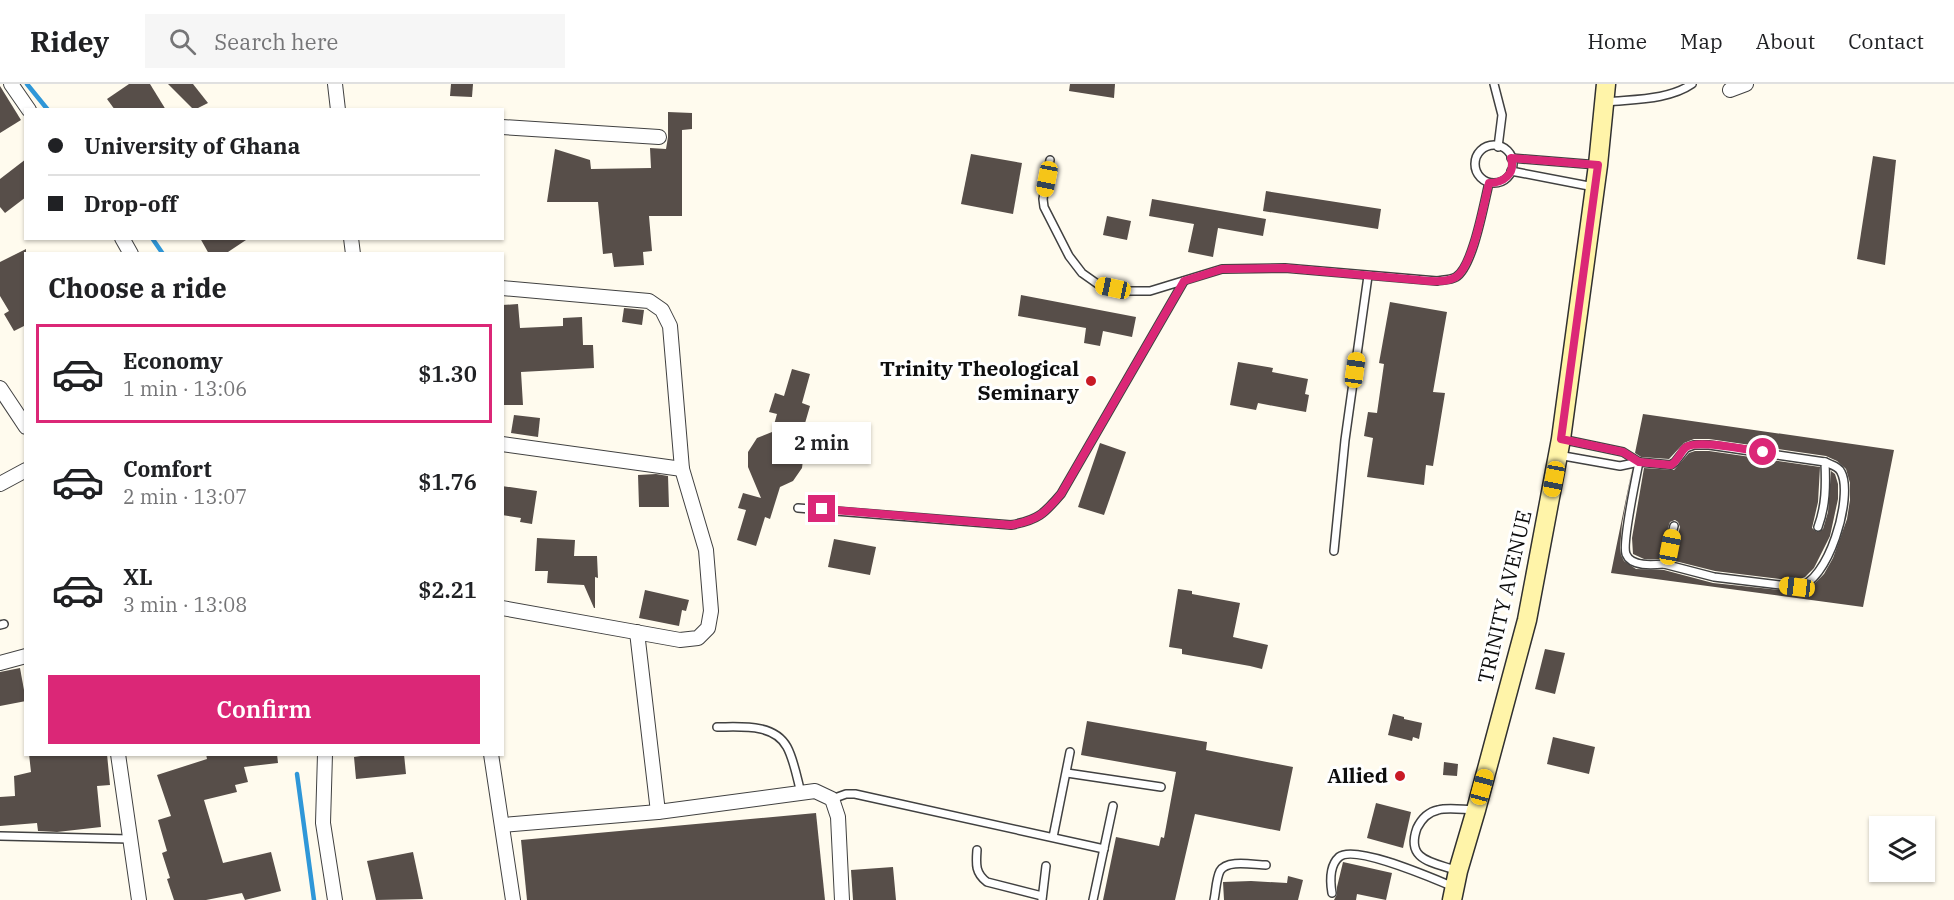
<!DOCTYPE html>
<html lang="en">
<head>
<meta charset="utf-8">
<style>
  body { margin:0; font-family:"IBM Plex Serif",serif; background:#f6f6f6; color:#202124; height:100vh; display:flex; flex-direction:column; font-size:22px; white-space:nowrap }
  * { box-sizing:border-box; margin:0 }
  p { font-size:20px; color:#757577 }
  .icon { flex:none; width:33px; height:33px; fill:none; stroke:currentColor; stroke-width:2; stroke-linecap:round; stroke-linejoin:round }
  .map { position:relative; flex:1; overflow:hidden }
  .panel { position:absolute; left:24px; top:168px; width:480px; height:504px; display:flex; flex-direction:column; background:#fff; border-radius:0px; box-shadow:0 2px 4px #0004 }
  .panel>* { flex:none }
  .banner { position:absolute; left:24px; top:24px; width:480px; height:132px; border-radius:0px; box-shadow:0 2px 4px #0004; display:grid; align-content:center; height:132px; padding:0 24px; background:#fff }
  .buttons { position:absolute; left:1869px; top:732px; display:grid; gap:12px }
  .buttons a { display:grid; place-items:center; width:66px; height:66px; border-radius:0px; background:#fff; box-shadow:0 2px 4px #0004; font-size:30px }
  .end { position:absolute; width:27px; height:27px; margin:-14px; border:8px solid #db2777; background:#fff; box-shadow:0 0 0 3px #fff }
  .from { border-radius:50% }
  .bubble { position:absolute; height:42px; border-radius:0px; background:#fff; box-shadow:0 2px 4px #0004; font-size:20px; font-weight:600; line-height:42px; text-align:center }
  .car { position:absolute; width:18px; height:36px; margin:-18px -9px; border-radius:8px; box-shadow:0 0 4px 2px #0007; background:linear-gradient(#f5c518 24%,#345 0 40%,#f5c518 0 76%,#345 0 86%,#f5c518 0) }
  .banner b { display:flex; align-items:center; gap:21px; height:57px; font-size:22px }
  .banner b+b { border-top:2px solid #e0e0e0 }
  .banner i { width:15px; height:15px; background:#202124 }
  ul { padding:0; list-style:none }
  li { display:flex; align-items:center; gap:18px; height:99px; margin:0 12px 9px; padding:0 12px; border:3px solid transparent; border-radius:0px }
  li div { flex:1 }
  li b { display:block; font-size:22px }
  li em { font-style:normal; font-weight:600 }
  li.selected { border-color:#db2777 }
  li>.icon { width:54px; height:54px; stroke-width:1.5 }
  h2 { padding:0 24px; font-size:27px; line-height:72px }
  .action { display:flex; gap:12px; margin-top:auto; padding:12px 24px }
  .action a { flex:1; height:69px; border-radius:0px; background:#db2777; color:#fff; font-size:24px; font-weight:600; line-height:69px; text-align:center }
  header { display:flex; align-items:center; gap:36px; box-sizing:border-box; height:84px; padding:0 30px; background:#fff; border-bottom:2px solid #e0e0e0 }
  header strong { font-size:28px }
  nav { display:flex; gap:33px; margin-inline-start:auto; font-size:21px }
  .search { width:420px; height:54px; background:#f6f6f6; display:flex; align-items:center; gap:15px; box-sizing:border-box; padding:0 21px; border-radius:0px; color:#757577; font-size:22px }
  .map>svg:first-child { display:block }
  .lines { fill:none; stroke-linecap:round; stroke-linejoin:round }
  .stream { stroke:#2f97d8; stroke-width:4.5 }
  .building { fill:#574e49 }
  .lane-casing { stroke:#414141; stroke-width:10 }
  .street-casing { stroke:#414141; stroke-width:16 }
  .secondary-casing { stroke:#303030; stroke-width:21 }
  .lane { stroke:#fff; stroke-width:7 }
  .street { stroke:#fff; stroke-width:14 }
  .secondary { stroke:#fff4a9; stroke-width:18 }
  .route { stroke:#db2777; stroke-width:8 }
  .poi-dot { fill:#c91a25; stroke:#fff; stroke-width:2 }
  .labels { text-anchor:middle; stroke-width:6; stroke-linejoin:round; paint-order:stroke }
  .poi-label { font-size:21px; font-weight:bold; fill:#0e0e0e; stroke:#fff; text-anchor:end }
  .street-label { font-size:21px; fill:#0e0e0e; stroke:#fff }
</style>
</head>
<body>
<header>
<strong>Ridey</strong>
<div class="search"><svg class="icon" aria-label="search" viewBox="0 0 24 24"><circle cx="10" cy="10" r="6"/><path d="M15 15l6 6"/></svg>Search here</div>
<nav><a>Home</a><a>Map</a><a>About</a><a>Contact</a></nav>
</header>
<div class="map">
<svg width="1954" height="816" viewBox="0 0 1954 816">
  <rect width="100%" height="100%" fill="#fffbee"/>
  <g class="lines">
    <!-- stream -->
    <g class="stream">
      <path d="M 27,0 L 48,26"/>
      <path d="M 152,154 L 163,170"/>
      <path d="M 297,690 L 314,816"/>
    </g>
  </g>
  <!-- building -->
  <g class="building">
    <path d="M 129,0 L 150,0 L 166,26 L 115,26 L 107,15 Z"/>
    <path d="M 168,0 L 193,0 L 208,19 L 194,26 Z"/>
    <path d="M 451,0 L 473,0 L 472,13 L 450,12 Z"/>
    <path d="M 1070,0 L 1115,0 L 1114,14 L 1069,7 Z"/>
    <path d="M 0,2 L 21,36 L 0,49 Z"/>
    <path d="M 668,28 L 692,29 L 692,45 L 682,46 L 682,132 L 649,132 L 652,167 L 643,168 L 644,181 L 614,183 L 612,169 L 603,170 L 598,118 L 547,118 L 555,65 L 590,76 L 591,85 L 651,84 L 650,64 L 666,65 L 668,53 Z"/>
    <path d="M 971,70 L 1022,79 L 1013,130 L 961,120 Z"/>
    <path d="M 1873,72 L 1896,76 L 1885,181 L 1857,175 Z"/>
    <path d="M 26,75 L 26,113 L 5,129 L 0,123 L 0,95 Z"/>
    <path d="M 1266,107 L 1381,125 L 1378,145 L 1263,127 Z"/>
    <path d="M 1152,115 L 1266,135 L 1263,152 L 1218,144 L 1213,173 L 1188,168 L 1194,140 L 1149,132 Z"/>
    <path d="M 1107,132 L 1131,137 L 1127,156 L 1103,151 Z"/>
    <path d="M 200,154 L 249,154 L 225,170 L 209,170 Z"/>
    <path d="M 26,165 L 26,241 L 14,247 L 4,230 L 9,227 L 0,212 L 0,178 Z"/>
    <path d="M 1021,211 L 1136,233 L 1132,253 L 1103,247 L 1100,262 L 1084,259 L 1086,244 L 1018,232 Z"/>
    <path d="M 1390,218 L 1447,228 L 1433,308 L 1445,309 L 1433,382 L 1426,381 L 1424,401 L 1367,393 L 1373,354 L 1364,352 L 1368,328 L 1377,329 L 1384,280 L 1379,279 Z"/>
    <path d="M 518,220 L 520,244 L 563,242 L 563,234 L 582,233 L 583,261 L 593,261 L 594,284 L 521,288 L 523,321 L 502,321 L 502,221 Z"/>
    <path d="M 624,224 L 644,226 L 642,241 L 622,238 Z"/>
    <path d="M 1238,278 L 1273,284 L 1272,288 L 1308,295 L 1305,310 L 1309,311 L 1306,328 L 1258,319 L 1256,326 L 1230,321 Z"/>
    <path d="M 792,285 L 810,290 L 802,319 L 810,322 L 799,360 L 803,376 L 802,384 L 793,397 L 780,403 L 770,435 L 765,433 L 756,462 L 737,456 L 746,426 L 738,424 L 743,409 L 761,414 L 748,383 L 748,368 L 757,354 L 772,348 L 777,330 L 769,328 L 775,309 L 784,312 Z"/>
    <path d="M 1643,330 L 1894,366 L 1863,523 L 1611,489 L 1632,385 L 1622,440 L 1620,464 L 1621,471 L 1624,477 L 1636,485 L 1664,486 L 1713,499 L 1799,508 L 1812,502 L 1824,490 L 1833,474 L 1847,435 L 1850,416 L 1850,399 L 1846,385 L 1837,377 L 1826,372 L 1709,355 L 1694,355 L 1684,359 L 1669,375 L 1641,373 L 1635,369 Z"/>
    <path d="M 514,331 L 540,334 L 538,353 L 511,349 Z"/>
    <path d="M 1100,359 L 1126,368 L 1104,431 L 1078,423 Z"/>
    <path d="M 1695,367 L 1709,367 L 1820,383 L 1818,418 L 1812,444 L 1817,448 L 1823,445 L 1828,428 L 1831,387 L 1835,390 L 1838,400 L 1838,415 L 1830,452 L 1814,484 L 1805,493 L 1796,497 L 1715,487 L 1671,476 L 1680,443 L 1678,438 L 1675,436 L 1670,438 L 1669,441 L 1660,475 L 1644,475 L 1633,470 L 1632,454 L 1644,384 L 1674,386 L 1689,369 Z"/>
    <path d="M 656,390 L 668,392 L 669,423 L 639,423 L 638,391 Z"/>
    <path d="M 502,402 L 537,407 L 532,440 L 520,438 L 521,434 L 502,431 Z"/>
    <path d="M 537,454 L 575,456 L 574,472 L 597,472 L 598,494 L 595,493 L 595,524 L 594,524 L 584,501 L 547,499 L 548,487 L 535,487 Z"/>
    <path d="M 834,455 L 876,463 L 870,491 L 828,483 Z"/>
    <path d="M 1178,505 L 1192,507 L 1192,510 L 1240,519 L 1233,553 L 1268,561 L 1262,585 L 1250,582 L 1182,570 L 1182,565 L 1169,563 Z"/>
    <path d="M 645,506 L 689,516 L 686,527 L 682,526 L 679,542 L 639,534 Z"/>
    <path d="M 1545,565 L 1565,569 L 1555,610 L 1535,605 Z"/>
    <path d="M 20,584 L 26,617 L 0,622 L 0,588 Z"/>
    <path d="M 1393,630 L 1404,633 L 1404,635 L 1422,639 L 1419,655 L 1413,653 L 1412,657 L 1388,651 Z"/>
    <path d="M 1087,637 L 1207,658 L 1206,666 L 1293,683 L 1280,747 L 1195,730 L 1175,816 L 1103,816 L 1116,753 L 1159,762 L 1161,753 L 1164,754 L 1176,688 L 1081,671 Z"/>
    <path d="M 1553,653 L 1595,663 L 1589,690 L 1547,680 Z"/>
    <path d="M 29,670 L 107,670 L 110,701 L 97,702 L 101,743 L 57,748 L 38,747 L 37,739 L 0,742 L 0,713 L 15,712 L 14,692 L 31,688 Z"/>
    <path d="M 206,670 L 277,670 L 278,679 L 244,683 L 248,698 L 235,701 L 237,708 L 204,716 L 223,779 L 271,768 L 281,807 L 245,816 L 242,809 L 206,816 L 174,816 L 167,795 L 170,794 L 162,769 L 167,767 L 158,736 L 171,732 L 157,691 L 207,675 Z"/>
    <path d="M 374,670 L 404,670 L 406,690 L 356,695 L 354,673 Z"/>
    <path d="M 1444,678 L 1458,680 L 1457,692 L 1443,691 Z"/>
    <path d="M 1376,719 L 1411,728 L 1403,764 L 1367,754 Z"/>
    <path d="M 816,729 L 825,816 L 527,816 L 521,756 Z"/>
    <path d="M 413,768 L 423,815 L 376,816 L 367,777 Z"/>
    <path d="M 1343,778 L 1392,789 L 1386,816 L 1357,810 L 1356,816 L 1334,816 L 1337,810 L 1337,803 Z"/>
    <path d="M 893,783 L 896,816 L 853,816 L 851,786 Z"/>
    <path d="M 1288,792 L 1303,796 L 1298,816 L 1224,816 L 1223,798 L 1251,797 L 1287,799 Z"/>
  </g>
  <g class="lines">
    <defs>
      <g id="lane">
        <path d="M 1494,0 L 1502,31 L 1498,63"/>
        <path d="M 1607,18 C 1634,15 1669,16 1692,0"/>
        <circle cx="1494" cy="80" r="19"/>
        <path d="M 1511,74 L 1598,81"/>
        <path d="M 1050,76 L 1043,115 L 1044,123 L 1069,172 L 1082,189 L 1099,201 L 1128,207 L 1150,207 L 1222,185 L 1285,184 L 1437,197 C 1443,196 1451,196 1456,193 C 1473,183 1484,119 1489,99"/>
        <path d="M 1511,87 L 1594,103"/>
        <path d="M 1561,355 L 1623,368 L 1639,378"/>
        <path d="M 1558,371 L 1620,382 L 1639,378 L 1671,381 L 1675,378 L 1686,364 L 1694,361 L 1709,361 L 1825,378 C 1826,402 1826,421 1818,443"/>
        <path d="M 1639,378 C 1636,393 1622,460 1626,470 C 1631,483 1653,481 1664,480 L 1674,442"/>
        <path d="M 798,424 L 1011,441 C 1038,436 1044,430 1061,410 L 1184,197"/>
        <path d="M 1334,467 L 1345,356 L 1368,192"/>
        <path d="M 1664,480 L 1714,493 L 1797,503 C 1828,500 1854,412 1841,388 C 1838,382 1831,381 1825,378"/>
        <path d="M 0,541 L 4,540"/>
        <path d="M 717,643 C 740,643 774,639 787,663 C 794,676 797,694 801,709"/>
        <path d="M 1067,689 L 1161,703"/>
        <path d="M 832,715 L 846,710 L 855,710 L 1104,765"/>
        <path d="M 0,752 L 130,755"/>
        <path d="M 1053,753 L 1070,668"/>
        <path d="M 977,766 C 976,780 975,789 987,798 L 1042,812"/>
        <path d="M 1458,787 C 1433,778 1405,777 1417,744 C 1421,736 1428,728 1438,726 C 1449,723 1464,726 1476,726"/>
        <path d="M 1332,809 C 1330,797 1329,782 1339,773 C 1355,760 1434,795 1454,803"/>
        <path d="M 1042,816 L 1046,782"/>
        <path d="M 1093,816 L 1113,722"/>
        <path d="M 1214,816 C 1216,807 1216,795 1220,787 C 1227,775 1254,781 1266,781"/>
      </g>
      <g id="street">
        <path d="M 11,0 L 29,26"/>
        <path d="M 335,0 L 338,26"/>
        <path d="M 1730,6 L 1746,0"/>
        <path d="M 502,43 L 659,53"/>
        <path d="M 122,154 L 131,170"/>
        <path d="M 351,154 L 353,170"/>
        <path d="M 502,204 L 649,217 L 662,226 L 670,242 L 682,385 L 706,466 L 711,527 L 708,544 L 698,554 L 680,556 L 502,524"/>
        <path d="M 0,304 L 26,343"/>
        <path d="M 502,360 L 682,385"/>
        <path d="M 0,400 L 26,386"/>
        <path d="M 637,548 L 658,728"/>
        <path d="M 0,579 L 26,572"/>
        <path d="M 118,670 L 139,816"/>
        <path d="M 325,670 L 323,739 L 335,816"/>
        <path d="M 491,670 L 513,816"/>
        <path d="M 503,741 L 658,728 L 815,707 L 832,715 L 838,733 L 842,816"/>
      </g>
      <path id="secondary" d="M 1452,816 L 1458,787 L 1476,726 L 1527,536 L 1561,355 L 1598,81 L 1606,0"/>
    </defs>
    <!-- lane casing -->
    <use href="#lane" class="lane-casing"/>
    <!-- street casing -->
    <use href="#street" class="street-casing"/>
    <!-- secondary casing -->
    <use href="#secondary" class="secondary-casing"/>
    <!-- lane -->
    <use href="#lane" class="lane"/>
    <!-- street -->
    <use href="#street" class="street"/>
    <!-- secondary -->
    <use href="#secondary" class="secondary"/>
  </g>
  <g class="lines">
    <!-- route -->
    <path class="route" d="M 822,425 L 1011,441 C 1038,436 1044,430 1061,410 L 1184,197 L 1222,185 L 1285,184 L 1419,196 C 1430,197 1446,199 1456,193 C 1473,182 1484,119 1489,99 C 1503,99 1516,90 1511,74 L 1598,81 L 1561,355 L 1623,368 L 1639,378 L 1671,381 C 1678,377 1680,368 1686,363 C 1698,355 1748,366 1763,368"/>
  </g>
  <!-- markers -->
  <g class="poi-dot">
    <circle cx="1091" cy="297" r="6"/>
    <circle cx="1400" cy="692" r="6"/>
  </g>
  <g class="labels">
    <!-- poi labels -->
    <g class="poi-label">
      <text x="1079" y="292">Trinity Theological<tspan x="1079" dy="24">Seminary</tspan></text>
      <text x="1388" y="699">Allied</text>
    </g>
    <!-- street labels -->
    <g class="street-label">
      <text transform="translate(1505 513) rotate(-77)" y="7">TRINITY AVENUE</text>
    </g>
  </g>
</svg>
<div class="buttons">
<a><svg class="icon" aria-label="layers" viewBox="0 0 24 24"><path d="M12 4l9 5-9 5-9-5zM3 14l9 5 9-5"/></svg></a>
</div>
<i class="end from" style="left:1763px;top:368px"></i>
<i class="end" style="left:822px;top:425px"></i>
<div class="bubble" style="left:772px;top:338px;width:99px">2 min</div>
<i class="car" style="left:1047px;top:95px;rotate:191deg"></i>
<i class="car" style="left:1113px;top:204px;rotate:282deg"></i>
<i class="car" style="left:1355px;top:286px;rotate:8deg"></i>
<i class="car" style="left:1554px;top:395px;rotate:191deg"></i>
<i class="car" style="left:1670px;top:463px;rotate:11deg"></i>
<i class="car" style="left:1797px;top:503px;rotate:277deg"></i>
<i class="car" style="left:1482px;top:703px;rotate:15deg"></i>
<div class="banner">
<b><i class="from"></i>University of Ghana</b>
<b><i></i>Drop-off</b>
</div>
<section class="panel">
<h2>Choose a ride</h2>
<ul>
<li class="selected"><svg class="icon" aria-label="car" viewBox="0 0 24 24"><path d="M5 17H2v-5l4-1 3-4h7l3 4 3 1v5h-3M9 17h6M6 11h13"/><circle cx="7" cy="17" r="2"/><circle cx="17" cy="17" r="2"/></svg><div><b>Economy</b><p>1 min · 13:06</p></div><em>$1.30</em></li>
<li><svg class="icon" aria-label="car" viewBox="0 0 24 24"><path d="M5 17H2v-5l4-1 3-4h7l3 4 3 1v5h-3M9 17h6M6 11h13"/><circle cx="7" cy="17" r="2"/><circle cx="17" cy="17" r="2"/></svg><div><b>Comfort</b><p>2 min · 13:07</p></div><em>$1.76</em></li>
<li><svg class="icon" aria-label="car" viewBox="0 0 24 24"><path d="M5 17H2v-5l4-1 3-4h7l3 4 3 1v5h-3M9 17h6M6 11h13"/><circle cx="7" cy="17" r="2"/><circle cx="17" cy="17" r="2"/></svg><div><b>XL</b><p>3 min · 13:08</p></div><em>$2.21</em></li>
</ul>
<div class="action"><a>Confirm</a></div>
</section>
</div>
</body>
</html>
